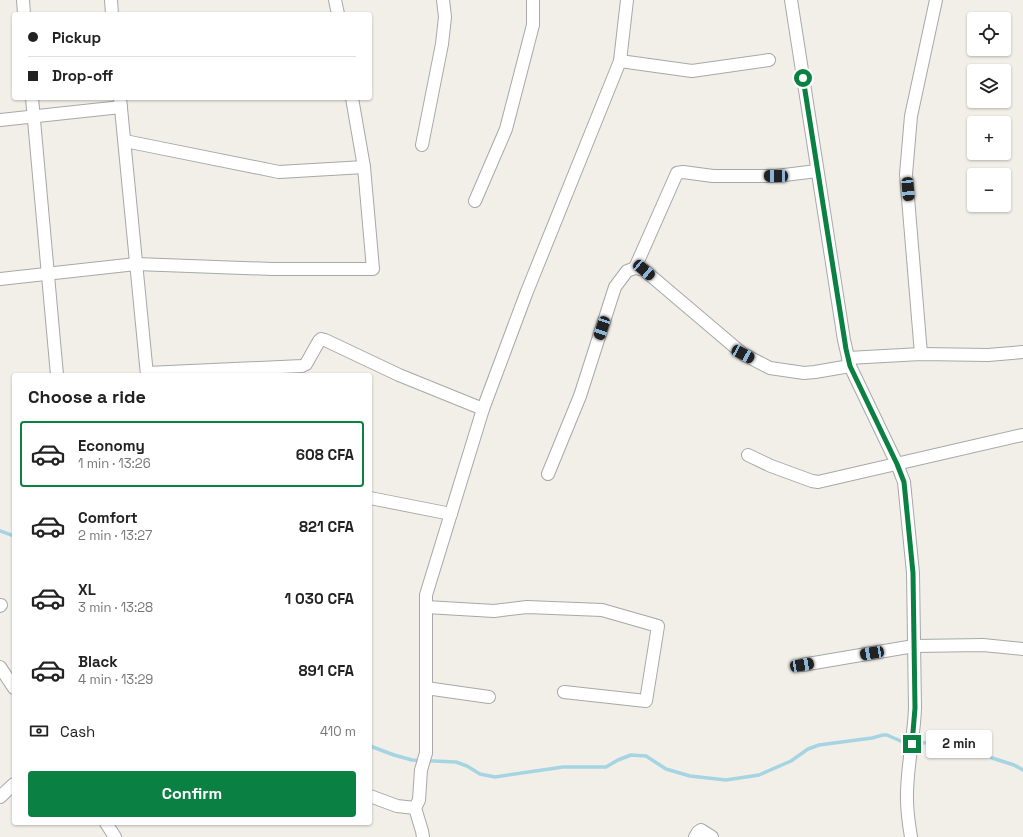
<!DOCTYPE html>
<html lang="en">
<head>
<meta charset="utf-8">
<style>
  body { margin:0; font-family:"Space Grotesk",sans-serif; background:#f6f6f6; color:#222; height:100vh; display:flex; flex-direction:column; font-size:15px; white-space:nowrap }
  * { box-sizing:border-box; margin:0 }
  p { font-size:13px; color:#767676 }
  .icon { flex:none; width:22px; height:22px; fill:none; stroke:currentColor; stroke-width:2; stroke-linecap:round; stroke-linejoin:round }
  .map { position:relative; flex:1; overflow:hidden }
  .panel { position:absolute; left:12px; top:373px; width:360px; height:452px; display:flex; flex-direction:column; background:#fff; border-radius:4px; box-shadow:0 1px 3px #0004 }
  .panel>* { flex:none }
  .banner { position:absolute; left:12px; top:12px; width:360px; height:88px; border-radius:4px; box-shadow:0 1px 3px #0004; display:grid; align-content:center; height:88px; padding:0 16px; background:#fff }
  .controls { position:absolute; left:967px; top:12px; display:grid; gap:8px }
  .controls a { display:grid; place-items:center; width:44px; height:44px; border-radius:4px; background:#fff; box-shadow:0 1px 3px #0004; font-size:20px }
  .end { position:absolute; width:18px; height:18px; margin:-9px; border:5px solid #0b8043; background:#fff; box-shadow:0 0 0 2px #fff }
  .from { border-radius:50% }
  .bubble { position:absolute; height:28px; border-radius:4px; background:#fff; box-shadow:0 1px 3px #0004; font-size:13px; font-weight:600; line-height:28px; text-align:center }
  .car { position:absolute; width:12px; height:24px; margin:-12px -6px; border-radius:5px; box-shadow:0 0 3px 1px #0007; background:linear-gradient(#222 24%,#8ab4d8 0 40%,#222 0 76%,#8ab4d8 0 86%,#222 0) }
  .banner b { display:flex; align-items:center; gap:14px; height:38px; font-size:15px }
  .banner b+b { border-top:1px solid #e0e0e0 }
  .banner i { width:10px; height:10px; background:#222 }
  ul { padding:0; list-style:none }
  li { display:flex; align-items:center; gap:12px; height:66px; margin:0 8px 6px; padding:0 8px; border:2px solid transparent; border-radius:4px }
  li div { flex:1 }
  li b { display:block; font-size:15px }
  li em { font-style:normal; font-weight:600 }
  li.selected { border-color:#0b8043 }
  li>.icon { width:36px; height:36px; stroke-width:1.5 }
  h2 { padding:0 16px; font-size:18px; line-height:48px }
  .pay { display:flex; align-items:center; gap:10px; height:44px; padding:0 16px; font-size:15px }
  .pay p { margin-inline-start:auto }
  .cta { display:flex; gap:8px; margin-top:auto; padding:8px 16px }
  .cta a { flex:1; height:46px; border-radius:4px; background:#0b8043; color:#fff; font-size:16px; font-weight:600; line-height:46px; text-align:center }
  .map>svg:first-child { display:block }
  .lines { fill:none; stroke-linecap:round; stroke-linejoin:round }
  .stream { stroke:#a5d5e3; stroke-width:3.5 }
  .minor-casing { stroke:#a8a8a8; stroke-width:14 }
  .minor { stroke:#fff; stroke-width:12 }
  .route { stroke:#0b8043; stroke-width:5 }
</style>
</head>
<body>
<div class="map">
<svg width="1023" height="837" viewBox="0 0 1023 837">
  <rect width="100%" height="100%" fill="#f2efe8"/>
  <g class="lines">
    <!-- stream -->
    <g class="stream">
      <path d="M 0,531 L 14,536"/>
      <path d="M 370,746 L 394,755 L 412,760 L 456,762 L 467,766 L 480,774 L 495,777 L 563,767 L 606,767 L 618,760 L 631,755 L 646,756 L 666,769 L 690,776 L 726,780 L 759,775 L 791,761 L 808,749 L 819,745 L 872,738 L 883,735 L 887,735 L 903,742 L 921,743 L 950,742 L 971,740 L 975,742 L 984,751 L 992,758 L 1014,765 L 1023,770"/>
    </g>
    <defs>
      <g id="minor">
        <path d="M 23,0 L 24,14"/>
        <path d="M 111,0 L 112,14"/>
        <path d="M 335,0 L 338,14"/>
        <path d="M 791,0 L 844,340 L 850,366 L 897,464 L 904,482 L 913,573 L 915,708 C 914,739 906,771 907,800 C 907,812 909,825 911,837"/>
        <path d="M 620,61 L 692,71 L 769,60"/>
        <path d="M 32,98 L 57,375"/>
        <path d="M 120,98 L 147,375"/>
        <path d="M 0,120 L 121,107"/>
        <path d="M 125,141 L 279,172 L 364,167"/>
        <path d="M 422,145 L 442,44 L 445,17 L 443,0"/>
        <path d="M 475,201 L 506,129 L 533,25 L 533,0"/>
        <path d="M 635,268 L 677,173 L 683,172 L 713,176 L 776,176 L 817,171"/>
        <path d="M 0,279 L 136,264 L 272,269 L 373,269 L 364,167 L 352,98"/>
        <path d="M 921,354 L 906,174 L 911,116 L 936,0"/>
        <path d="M 848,358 L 921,354 L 988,355 L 1023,352"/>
        <path d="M 147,373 L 302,366 L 306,364 L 319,341 L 321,339 L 325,340 L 399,375 L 483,409"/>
        <path d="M 748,455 L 771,466 L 812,481 L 818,482 L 1022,435"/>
        <path d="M 548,474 L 580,396 L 615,287 L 627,271 L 635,268 L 644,270 L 743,354 L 770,368 L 804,373 L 815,372 L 850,366"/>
        <path d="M 370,498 L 451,514"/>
        <path d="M 0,606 L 1,605"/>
        <path d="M 426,607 L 494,611 L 527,607 L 602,610 L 658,626 L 646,701 L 564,692"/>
        <path d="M 802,665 L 914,646 L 983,645 L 1023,649"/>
        <path d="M 0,667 L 14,688"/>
        <path d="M 426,688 L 489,697"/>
        <path d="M 370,796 L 397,806 L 415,808"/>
        <path d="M 0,797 L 14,784"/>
        <path d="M 106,823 L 115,837"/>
        <path d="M 423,837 L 422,831 L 415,808 L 419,800 L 421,770 L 426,753 L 426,595 L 483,409 L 526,294 L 620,61 L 627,0"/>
        <path d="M 695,837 L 698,832 L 701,830 L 712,837"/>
      </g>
    </defs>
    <!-- minor casing -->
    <use href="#minor" class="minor-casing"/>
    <!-- minor -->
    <use href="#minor" class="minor"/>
  </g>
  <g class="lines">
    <!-- route -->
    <path class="route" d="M 803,78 L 846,349 L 850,366 L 897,464 L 904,482 L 913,573 L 915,708 L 912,744"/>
  </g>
</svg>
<div class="controls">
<a><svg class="icon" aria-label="locate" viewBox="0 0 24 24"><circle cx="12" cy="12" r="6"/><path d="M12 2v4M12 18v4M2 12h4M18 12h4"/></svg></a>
<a><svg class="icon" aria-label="layers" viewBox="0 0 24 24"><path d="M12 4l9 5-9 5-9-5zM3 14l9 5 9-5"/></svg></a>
<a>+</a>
<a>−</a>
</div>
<i class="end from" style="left:803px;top:78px"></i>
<i class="end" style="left:912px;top:744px"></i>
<div class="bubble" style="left:926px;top:730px;width:66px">2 min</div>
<i class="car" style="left:776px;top:176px;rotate:271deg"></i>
<i class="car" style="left:908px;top:189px;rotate:175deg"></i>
<i class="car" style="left:644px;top:270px;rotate:130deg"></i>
<i class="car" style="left:602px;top:328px;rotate:198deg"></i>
<i class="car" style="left:743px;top:354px;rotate:118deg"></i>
<i class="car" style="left:872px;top:653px;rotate:260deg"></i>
<i class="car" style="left:802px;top:665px;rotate:80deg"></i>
<div class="banner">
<b><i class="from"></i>Pickup</b>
<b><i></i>Drop-off</b>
</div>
<section class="panel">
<h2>Choose a ride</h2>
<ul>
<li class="selected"><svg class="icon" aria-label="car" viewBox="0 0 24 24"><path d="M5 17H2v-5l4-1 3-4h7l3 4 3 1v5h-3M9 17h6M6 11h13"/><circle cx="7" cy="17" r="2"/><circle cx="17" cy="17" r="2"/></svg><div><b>Economy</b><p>1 min · 13:26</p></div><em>608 CFA</em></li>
<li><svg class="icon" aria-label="car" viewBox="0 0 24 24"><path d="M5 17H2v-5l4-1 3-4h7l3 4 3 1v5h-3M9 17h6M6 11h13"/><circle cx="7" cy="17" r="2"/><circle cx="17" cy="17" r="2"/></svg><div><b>Comfort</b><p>2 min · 13:27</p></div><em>821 CFA</em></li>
<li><svg class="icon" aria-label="car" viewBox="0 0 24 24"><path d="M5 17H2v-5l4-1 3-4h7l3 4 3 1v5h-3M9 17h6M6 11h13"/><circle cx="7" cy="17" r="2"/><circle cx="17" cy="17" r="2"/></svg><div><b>XL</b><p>3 min · 13:28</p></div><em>1 030 CFA</em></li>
<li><svg class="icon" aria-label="car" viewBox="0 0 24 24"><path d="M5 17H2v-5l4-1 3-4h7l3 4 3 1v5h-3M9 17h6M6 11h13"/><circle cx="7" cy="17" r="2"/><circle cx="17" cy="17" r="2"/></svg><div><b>Black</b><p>4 min · 13:29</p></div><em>891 CFA</em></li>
</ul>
<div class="pay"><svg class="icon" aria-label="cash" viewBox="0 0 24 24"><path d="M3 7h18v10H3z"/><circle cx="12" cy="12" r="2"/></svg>Cash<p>410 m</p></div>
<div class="cta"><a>Confirm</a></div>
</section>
</div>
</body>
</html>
